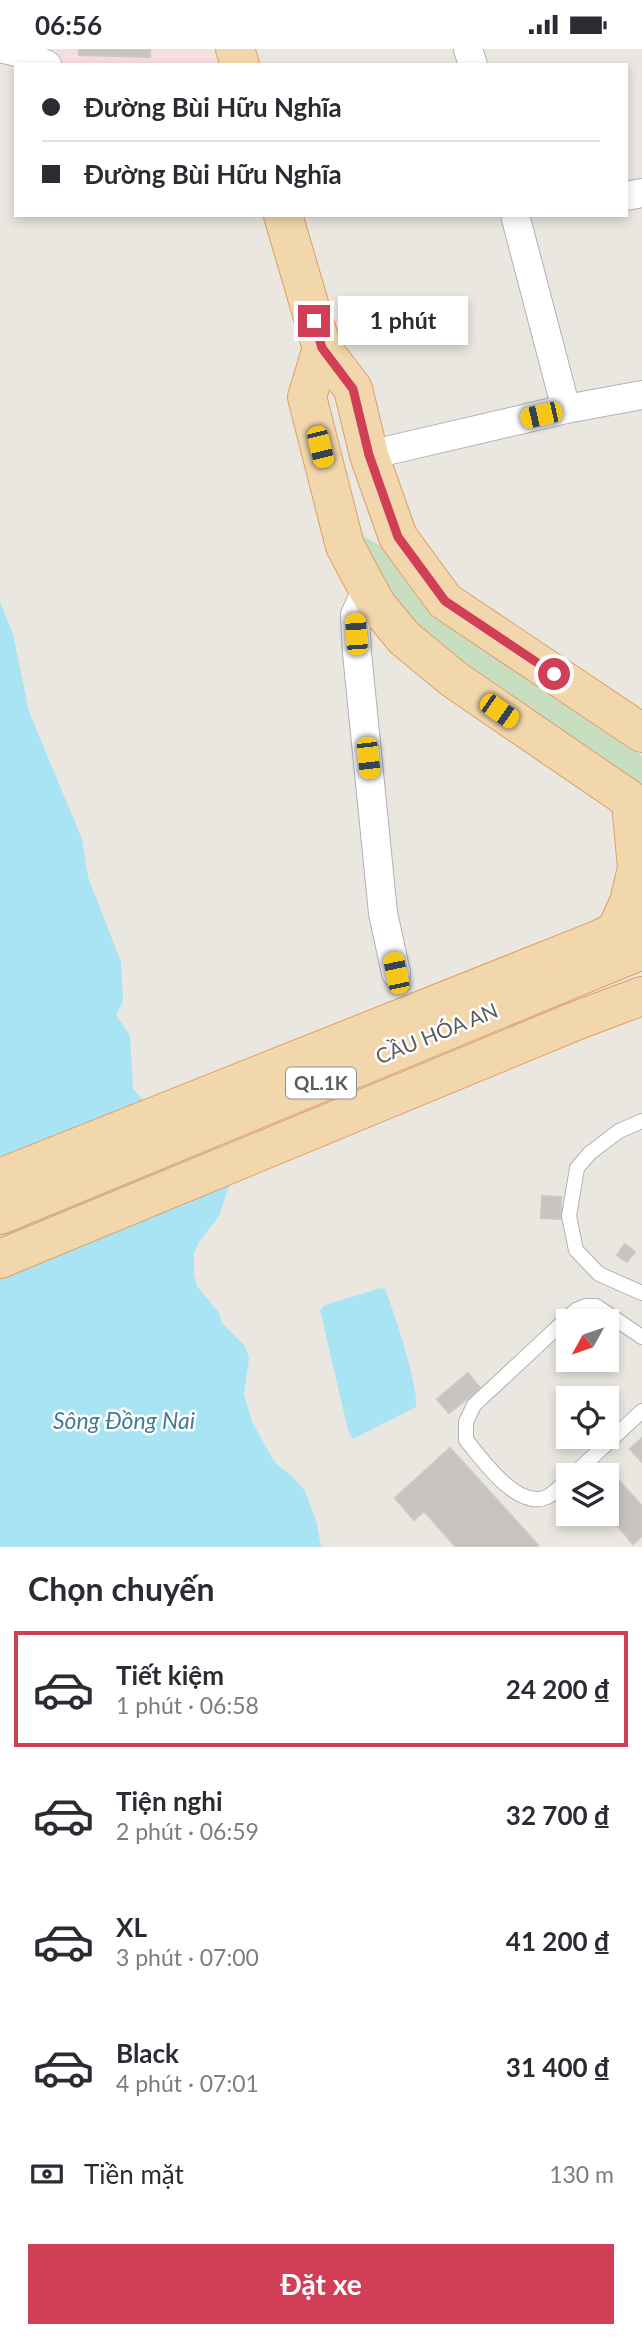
<!DOCTYPE html>
<html lang="vi">
<head>
<meta charset="utf-8">
<style>
  body { margin:0; font-family:Lato,sans-serif; background:#f7f7f7; color:#2b2b33; height:100vh; display:flex; flex-direction:column; font-size:26px; white-space:nowrap }
  * { box-sizing:border-box; margin:0 }
  p { font-size:23px; color:#7c7c81 }
  .icon { flex:none; width:38px; height:38px; fill:none; stroke:currentColor; stroke-width:2; stroke-linecap:round; stroke-linejoin:round }
  .map { position:relative; height:1498px; overflow:hidden }
  .panel { display:flex; flex-direction:column; background:#fff; flex:1 }
  .panel>* { flex:none }
  .banner { position:absolute; left:14px; top:14px; width:614px; height:154px; border-radius:0px; box-shadow:0 4px 10px #0003; display:grid; align-content:center; height:154px; padding:0 28px; background:#fff }
  .needle { width:46px; rotate:230deg }
  .buttons { position:absolute; left:556px; top:1260px; display:grid; gap:14px }
  .buttons a { display:grid; place-items:center; width:63px; height:63px; border-radius:0px; background:#fff; box-shadow:0 4px 10px #0003; font-size:35px }
  .end { position:absolute; width:32px; height:32px; margin:-16px; border:9px solid #d13f57; background:#fff; box-shadow:0 0 0 4px #fff }
  .from { border-radius:50% }
  .bubble { position:absolute; height:49px; border-radius:0px; background:#fff; box-shadow:0 4px 10px #0003; font-size:23px; font-weight:700; line-height:49px; text-align:center }
  .car { position:absolute; width:21px; height:42px; margin:-21px -10px; border-radius:9px; box-shadow:0 0 5px 2px #0007; background:linear-gradient(#f5c518 24%,#345 0 40%,#f5c518 0 76%,#345 0 86%,#f5c518 0) }
  .banner b { display:flex; align-items:center; gap:24px; height:66px; font-size:26px }
  .banner b+b { border-top:2px solid #e1e1e2 }
  .banner i { width:18px; height:18px; background:#2b2b33 }
  ul { padding:0; list-style:none }
  li { display:flex; align-items:center; gap:21px; height:116px; margin:0 14px 10px; padding:0 14px; border:4px solid transparent; border-radius:0px }
  li div { flex:1 }
  li b { display:block; font-size:26px }
  li em { font-style:normal; font-weight:700 }
  li.on { border-color:#d13f57 }
  li>.icon { width:63px; height:63px; stroke-width:1.5 }
  h2 { padding:0 28px; font-size:32px; line-height:84px }
  .pay { display:flex; align-items:center; gap:18px; height:77px; padding:0 28px; font-size:26px }
  .pay p { margin-inline-start:auto }
  .button { display:flex; gap:14px; margin-top:auto; padding:14px 28px }
  .button a { flex:1; height:80px; border-radius:0px; background:#d13f57; color:#fff; font-size:28px; font-weight:700; line-height:80px; text-align:center }
  .status { display:flex; justify-content:space-between; align-items:center; height:49px; padding:0 35px; background:#fff; direction:ltr }
  .status svg { height:19px; fill:currentColor }
  .map>svg:first-child { display:block }
  .medical { fill:#f6dde1 }
  .green { fill:#c7dfc0 }
  .water { fill:#a8e4f3 }
  .building { fill:#c7c3bf; stroke:#cec6c0; stroke-width:2 }
  .lines { fill:none; stroke-linecap:round; stroke-linejoin:round }
  .lane-casing { stroke:#aeb2b4; stroke-width:16 }
  .street-casing { stroke:#aeb2b4; stroke-width:30 }
  .primary-casing { stroke:#de9f66; stroke-width:40 }
  .lane { stroke:#fff; stroke-width:14 }
  .street { stroke:#fff; stroke-width:28 }
  .primary { stroke:#f3d7ac; stroke-width:38 }
  .route { stroke:#d13f57; stroke-width:9 }
  .labels { text-anchor:middle; stroke-width:5; stroke-linejoin:round; paint-order:stroke }
  .shield { fill:#fff; stroke:#8b8e8f; stroke-width:2 }
  .shield-label { font-size:19px; font-weight:bold; fill:#595d5f }
  .street-label { font-size:21px; fill:#595d5f; stroke:#fff }
  .water-label { font-size:23px; font-style:italic; fill:#437c91; stroke:#fff }
</style>
</head>
<body>
<div class="status"><b>06:56</b><svg viewBox="0 0 49 12"><path d="M0 12V9h3v3zM5 12V6h3v6zM10 12V3h3v9zM15 12V0h3v12zM26 1h20v11H26zM47 4h2v5h-2z"/></svg></div>
<div class="map">
<svg width="642" height="1498" viewBox="0 0 642 1498">
  <rect width="100%" height="100%" fill="#eae6e0"/>
  <!-- medical -->
  <path class="medical" d="M 46,0 L 212,0 L 215,16 L 67,16 L 45,6 Z"/>
  <!-- green -->
  <path class="green" d="M 354,481 L 380,497 L 402,526 L 437,562 L 642,707 L 642,745 L 463,622 L 386,547 Z"/>
  <!-- water -->
  <g class="water">
    <path d="M 0,553 L 13,585 L 29,663 L 82,790 L 88,828 L 121,913 L 123,952 L 116,966 L 130,987 L 133,1040 L 169,1078 L 216,1096 L 231,1132 L 219,1167 L 199,1193 L 194,1204 L 194,1226 L 197,1237 L 219,1264 L 222,1274 L 245,1297 L 249,1309 L 244,1345 L 252,1373 L 275,1414 L 291,1426 L 305,1442 L 317,1475 L 321,1498 L 0,1498 Z"/>
    <path d="M 381,1239 L 385,1240 C 394,1264 418,1335 416,1358 L 353,1390 L 348,1381 L 320,1261 L 325,1256 Z"/>
  </g>
  <!-- building -->
  <g class="building">
    <path d="M 79,0 L 150,0 L 150,8 L 79,6 Z"/>
    <path d="M 542,1147 L 561,1148 L 561,1170 L 541,1169 Z"/>
    <path d="M 625,1195 L 635,1203 L 627,1213 L 617,1206 Z"/>
    <path d="M 468,1324 L 480,1339 L 449,1364 L 437,1350 Z"/>
    <path d="M 642,1389 L 642,1413 L 630,1400 Z"/>
    <path d="M 450,1399 L 538,1496 L 536,1498 L 456,1498 L 424,1462 L 414,1471 L 395,1449 Z"/>
    <path d="M 610,1422 L 642,1457 L 642,1487 L 633,1495 L 607,1465 L 606,1426 Z"/>
  </g>
  <g class="lines">
    <defs>
      <g id="lane">
        <path d="M 642,1072 L 619,1082 L 590,1104 L 577,1119 L 569,1167 L 576,1201 L 599,1225 L 642,1244"/>
        <path d="M 573,1426 L 642,1362"/>
        <path d="M 569,1430 C 562,1435 555,1444 547,1448 C 517,1461 483,1411 466,1391 L 466,1373 L 474,1356 L 576,1261 L 586,1257 L 596,1257 L 642,1288"/>
      </g>
      <g id="street">
        <path d="M 4,0 L 24,5 L 47,16"/>
        <path d="M 468,0 L 473,16"/>
        <path d="M 626,147 L 642,144"/>
        <path d="M 515,166 L 566,360"/>
        <path d="M 369,406 L 566,360 L 642,346"/>
        <path d="M 366,541 L 355,566 L 357,604 L 383,864 L 396,924"/>
      </g>
      <g id="primary">
        <path d="M 235,0 L 240,16"/>
        <path d="M 283,166 L 322,299 L 353,340 L 369,406 L 398,488 L 445,552 L 642,684"/>
        <path d="M 322,299 L 307,348 L 345,497 L 376,555 L 404,589 L 455,631 L 642,759"/>
        <path d="M 616,882 L 629,853 L 637,819 L 631,753"/>
        <path d="M 0,1129 L 600,890 L 642,869"/>
        <path d="M 0,1166 L 642,901"/>
        <path d="M 0,1210 L 578,971 L 642,947"/>
      </g>
    </defs>
    <!-- lane casing -->
    <use href="#lane" class="lane-casing"/>
    <!-- street casing -->
    <use href="#street" class="street-casing"/>
    <!-- primary casing -->
    <use href="#primary" class="primary-casing"/>
    <!-- lane -->
    <use href="#lane" class="lane"/>
    <!-- street -->
    <use href="#street" class="street"/>
    <!-- primary -->
    <use href="#primary" class="primary"/>
  </g>
  <g class="lines">
    <!-- route -->
    <path class="route" d="M 314,272 L 322,299 L 353,340 L 369,406 L 398,488 L 445,552 L 554,625"/>
  </g>
  <g class="labels">
    <!-- shield labels -->
    <rect class="shield" x="286" y="1018.5" width="70" height="31" rx="5"/>
    <g class="shield-label">
      <text x="321" y="1041">QL.1K</text>
    </g>
    <!-- street labels -->
    <g class="street-label">
      <text transform="translate(437 985) rotate(-22)" y="7">CẦU HÓA AN</text>
    </g>
    <!-- water labels -->
    <g class="water-label">
      <text x="124" y="1380">Sông Đồng Nai</text>
    </g>
  </g>
</svg>
<div class="buttons">
<a><svg class="needle" viewBox="-14 -14 28 28"><path d="M0-13l5 13h-10z" fill="#e53935"/><path d="M0 13l5-13h-10z" fill="#7c7c81"/></svg></a>
<a><svg class="icon" aria-label="locate" viewBox="0 0 24 24"><circle cx="12" cy="12" r="6"/><path d="M12 2v4M12 18v4M2 12h4M18 12h4"/></svg></a>
<a><svg class="icon" aria-label="layers" viewBox="0 0 24 24"><path d="M12 4l9 5-9 5-9-5zM3 14l9 5 9-5"/></svg></a>
</div>
<i class="end from" style="left:554px;top:625px"></i>
<i class="end" style="left:314px;top:272px"></i>
<div class="bubble" style="left:338px;top:247px;width:130px">1 phút</div>
<i class="car" style="left:541px;top:366px;rotate:257deg"></i>
<i class="car" style="left:320px;top:398px;rotate:166deg"></i>
<i class="car" style="left:356px;top:585px;rotate:356deg"></i>
<i class="car" style="left:499px;top:662px;rotate:125deg"></i>
<i class="car" style="left:368px;top:709px;rotate:174deg"></i>
<i class="car" style="left:396px;top:924px;rotate:348deg"></i>
<div class="banner">
<b><i class="from"></i>Đường Bùi Hữu Nghĩa</b>
<b><i></i>Đường Bùi Hữu Nghĩa</b>
</div>
</div>
<section class="panel">
<h2>Chọn chuyến</h2>
<ul>
<li class="on"><svg class="icon" aria-label="car" viewBox="0 0 24 24"><path d="M5 17H2v-5l4-1 3-4h7l3 4 3 1v5h-3M9 17h6M6 11h13"/><circle cx="7" cy="17" r="2"/><circle cx="17" cy="17" r="2"/></svg><div><b>Tiết kiệm</b><p>1 phút · 06:58</p></div><em>24 200 ₫</em></li>
<li><svg class="icon" aria-label="car" viewBox="0 0 24 24"><path d="M5 17H2v-5l4-1 3-4h7l3 4 3 1v5h-3M9 17h6M6 11h13"/><circle cx="7" cy="17" r="2"/><circle cx="17" cy="17" r="2"/></svg><div><b>Tiện nghi</b><p>2 phút · 06:59</p></div><em>32 700 ₫</em></li>
<li><svg class="icon" aria-label="car" viewBox="0 0 24 24"><path d="M5 17H2v-5l4-1 3-4h7l3 4 3 1v5h-3M9 17h6M6 11h13"/><circle cx="7" cy="17" r="2"/><circle cx="17" cy="17" r="2"/></svg><div><b>XL</b><p>3 phút · 07:00</p></div><em>41 200 ₫</em></li>
<li><svg class="icon" aria-label="car" viewBox="0 0 24 24"><path d="M5 17H2v-5l4-1 3-4h7l3 4 3 1v5h-3M9 17h6M6 11h13"/><circle cx="7" cy="17" r="2"/><circle cx="17" cy="17" r="2"/></svg><div><b>Black</b><p>4 phút · 07:01</p></div><em>31 400 ₫</em></li>
</ul>
<div class="pay"><svg class="icon" aria-label="cash" viewBox="0 0 24 24"><path d="M3 7h18v10H3z"/><circle cx="12" cy="12" r="2"/></svg>Tiền mặt<p>130 m</p></div>
<div class="button"><a>Đặt xe</a></div>
</section>
</body>
</html>
